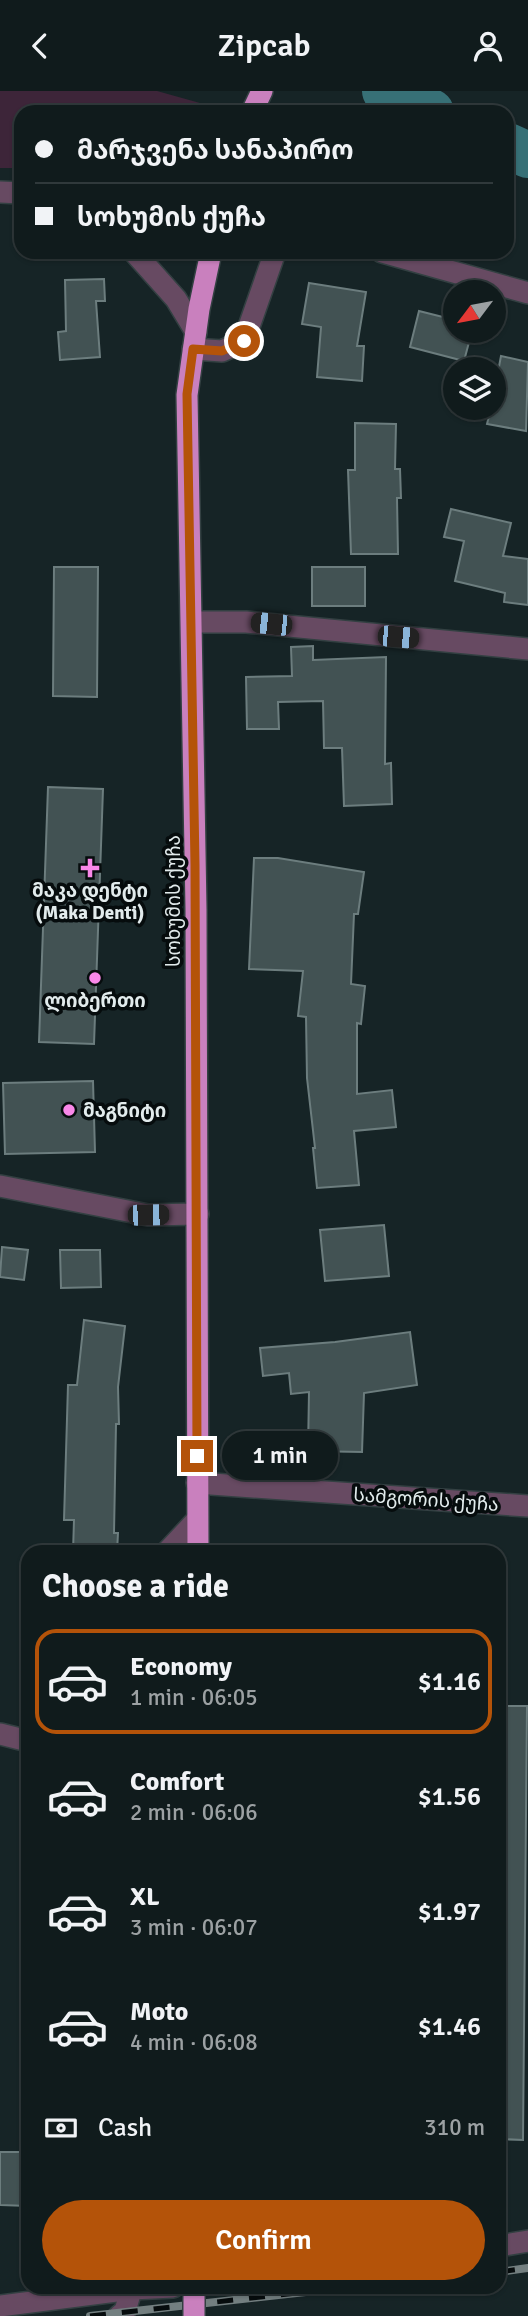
<!DOCTYPE html>
<html lang="en">
<head>
<meta charset="utf-8">
<style>
  body { margin:0; font-family:Signika,"Noto Sans Georgian",sans-serif; background:#192425; color:#f1f3f6; height:100vh; display:flex; flex-direction:column; font-size:26px; white-space:nowrap }
  * { box-sizing:border-box; margin:0 }
  p { font-size:23px; color:#9ca1a3 }
  .icon { flex:none; width:38px; height:38px; fill:none; stroke:currentColor; stroke-width:2; stroke-linecap:round; stroke-linejoin:round }
  .map { position:relative; flex:1; overflow:hidden }
  .side { position:absolute; left:21px; top:1454px; width:485px; height:749px; display:flex; flex-direction:column; background:#101b1c; border-radius:21px; box-shadow:0 2px 5px #0004,0 0 0 2px #30393b }
  .side>* { flex:none }
  .top-card { position:absolute; left:14px; top:14px; width:500px; height:154px; border-radius:21px; box-shadow:0 2px 5px #0004,0 0 0 2px #30393b; display:grid; align-content:center; height:154px; padding:0 21px; background:#101b1c }
  .needle { width:46px; rotate:238deg }
  .fabs { position:absolute; left:443px; top:189px; display:grid; gap:14px }
  .fabs a { display:grid; place-items:center; width:63px; height:63px; border-radius:50%; background:#101b1c; box-shadow:0 2px 5px #0004,0 0 0 2px #30393b; font-size:35px }
  .end { position:absolute; width:32px; height:32px; margin:-16px; border:9px solid #b45309; background:#fff; box-shadow:0 0 0 4px #fff }
  .from { border-radius:50% }
  .bubble { position:absolute; height:49px; border-radius:24px; background:#101b1c; box-shadow:0 2px 5px #0004,0 0 0 2px #30393b; font-size:23px; font-weight:600; line-height:49px; text-align:center }
  .car { position:absolute; width:21px; height:42px; margin:-21px -10px; border-radius:9px; box-shadow:0 0 5px 2px #0007; background:linear-gradient(#222 24%,#8ab4d8 0 40%,#222 0 76%,#8ab4d8 0 86%,#222 0) }
  .top-card b { display:flex; align-items:center; gap:24px; height:66px; font-size:26px }
  .top-card b+b { border-top:2px solid #30393b }
  .top-card i { width:18px; height:18px; background:#f1f3f6 }
  ul { padding:0; list-style:none }
  li { display:flex; align-items:center; gap:21px; height:105px; margin:0 14px 10px; padding:0 7px; border:4px solid transparent; border-radius:21px }
  li div { flex:1 }
  li b { display:block; font-size:26px }
  li em { font-style:normal; font-weight:600 }
  li.active { border-color:#b45309 }
  li>.icon { width:63px; height:63px; stroke-width:1.5 }
  h2 { padding:0 21px; font-size:32px; line-height:84px }
  .pay { display:flex; align-items:center; gap:18px; height:77px; padding:0 21px; font-size:26px }
  .pay p { margin-inline-start:auto }
  .button { display:flex; gap:14px; margin-top:auto; padding:14px 21px }
  .button a { flex:1; height:80px; border-radius:42px; background:#b45309; color:#fff; font-size:28px; font-weight:600; line-height:80px; text-align:center }
  header { display:flex; justify-content:space-between; align-items:center; height:91px; padding:0 21px; background:#101b1c; font-size:32px; font-weight:600 }
  .map>svg:first-child { display:block }
  .green { fill:#3d2539 }
  .lines { fill:none; stroke-linecap:round; stroke-linejoin:round }
  .river { stroke:#377076; stroke-width:46 }
  .building { fill:#425253; stroke:#6c7d7e; stroke-width:2 }
  .minor-casing { stroke:#334042; stroke-width:24 }
  .highway-casing { stroke:#334042; stroke-width:24 }
  .minor { stroke:#674a62; stroke-width:21 }
  .highway { stroke:#c980be; stroke-width:21 }
  .rail-casing { stroke:#737f80; stroke-width:8 }
  .rail { stroke:#060c0d; stroke-width:5; stroke-dasharray:16; stroke-linecap:butt }
  .highway-bridge-casing { stroke:#334042; stroke-width:24; stroke-linecap:butt }
  .highway-bridge { stroke:#c980be; stroke-width:21 }
  .route { stroke:#b45309; stroke-width:9 }
  .poi-dot { fill:#f988e9; stroke:#060c0d; stroke-width:2.5 }
  .labels { text-anchor:middle; stroke-width:7; stroke-linejoin:round; paint-order:stroke }
  .poi-label { font-size:19px; font-weight:bold; fill:#e2ebec; stroke:#060c0d }
  .street-label { font-size:19px; fill:#e2ebec; stroke:#060c0d }
</style>
</head>
<body>
<header><svg class="icon" aria-label="back" viewBox="0 0 24 24"><path d="M15 5l-7 7 7 7"/></svg>Zipcab<svg class="icon" aria-label="person" viewBox="0 0 24 24"><circle cx="12" cy="8" r="4"/><path d="M4 21q1-7 8-7t8 7"/></svg></header>
<div class="map">
<svg width="528" height="2225" viewBox="0 0 528 2225">
  <rect width="100%" height="100%" fill="#162426"/>
  <!-- green -->
  <path class="green" d="M 0,0 L 157,0 L 225,19 L 21,21 L 21,77 L 0,77 Z"/>
  <g class="lines">
    <!-- river -->
    <g class="river">
      <path d="M 385,0 L 431,21"/>
      <path d="M 508,55 L 528,64"/>
    </g>
  </g>
  <!-- building -->
  <g class="building">
    <path d="M 104,188 L 105,210 L 96,210 L 100,266 L 60,269 L 58,241 L 66,240 L 65,189 Z"/>
    <path d="M 309,192 L 366,201 L 357,255 L 364,255 L 362,290 L 317,286 L 321,236 L 302,233 Z"/>
    <path d="M 419,220 L 455,229 L 455,240 L 472,240 L 464,270 L 410,256 Z"/>
    <path d="M 501,265 L 528,271 L 526,340 L 487,333 L 491,317 L 494,317 L 494,302 Z"/>
    <path d="M 355,332 L 396,333 L 395,378 L 400,378 L 401,407 L 397,407 L 398,463 L 351,463 L 348,379 L 355,379 Z"/>
    <path d="M 451,418 L 511,432 L 503,465 L 528,468 L 528,514 L 504,511 L 505,502 L 455,490 L 464,450 L 444,446 Z"/>
    <path d="M 54,476 L 98,476 L 97,606 L 53,605 Z"/>
    <rect x="312" y="476" width="53" height="39"/>
    <path d="M 313,555 L 313,569 L 386,566 L 385,673 L 391,672 L 392,713 L 344,715 L 342,657 L 324,657 L 323,610 L 278,611 L 279,638 L 247,638 L 246,586 L 292,585 L 291,556 Z"/>
    <path d="M 48,696 L 103,698 L 94,953 L 39,951 Z"/>
    <path d="M 254,767 L 278,767 L 364,781 L 358,823 L 354,823 L 351,893 L 365,895 L 361,933 L 357,932 L 357,1003 L 392,999 L 396,1036 L 354,1040 L 359,1094 L 317,1097 L 313,1057 L 315,1057 L 307,987 L 306,926 L 298,925 L 303,880 L 249,878 Z"/>
    <path d="M 93,990 L 95,1061 L 5,1063 L 3,992 Z"/>
    <path d="M 384,1134 L 389,1185 L 325,1190 L 320,1139 Z"/>
    <path d="M 2,1156 L 28,1159 L 24,1189 L 0,1186 Z"/>
    <path d="M 60,1159 L 100,1159 L 101,1196 L 61,1197 Z"/>
    <path d="M 84,1229 L 125,1235 L 118,1296 L 119,1333 L 116,1333 L 114,1442 L 118,1442 L 117,1461 L 73,1461 L 74,1429 L 64,1429 L 68,1294 L 77,1294 Z"/>
    <path d="M 410,1241 L 417,1294 L 364,1302 L 362,1361 L 308,1360 L 309,1301 L 291,1303 L 289,1282 L 263,1285 L 260,1257 L 335,1251 Z"/>
    <path d="M 499,1615 L 527,1615 L 523,2049 L 499,2048 Z"/>
    <path d="M 0,2061 L 28,2061 L 28,2115 L 0,2114 Z"/>
  </g>
  <g class="lines">
    <defs>
      <g id="minor">
        <path d="M 0,101 L 21,102"/>
        <path d="M 134,161 L 176,208 L 196,241"/>
        <path d="M 382,161 L 528,202"/>
        <path d="M 193,258 L 222,260 L 244,250 L 275,161"/>
        <path d="M 192,531 L 246,531 L 528,558"/>
        <path d="M 0,1095 L 148,1124 L 198,1123"/>
        <path d="M 197,1392 L 528,1415"/>
        <path d="M 167,1461 L 196,1430"/>
        <path d="M 0,1643 L 28,1650"/>
        <path d="M 499,2155 L 528,2150"/>
        <path d="M 0,2215 L 132,2198 L 173,2196"/>
        <path d="M 119,2225 L 125,2220 L 132,2196"/>
      </g>
      <g id="highway">
        <path d="M 252,21 L 262,0"/>
        <path d="M 198,1461 L 196,818 L 187,304 L 199,218 L 211,161"/>
      </g>
    </defs>
    <!-- minor casing -->
    <use href="#minor" class="minor-casing"/>
    <!-- highway casing -->
    <use href="#highway" class="highway-casing"/>
    <!-- minor -->
    <use href="#minor" class="minor"/>
    <!-- highway -->
    <use href="#highway" class="highway"/>
    <defs>
      <g id="rail">
        <path d="M 499,2181 L 528,2177"/>
        <path d="M 90,2225 L 351,2196"/>
      </g>
    </defs>
    <!-- rail casing -->
    <use href="#rail" class="rail-casing"/>
    <!-- rail -->
    <use href="#rail" class="rail"/>
    <defs>
      <path id="highway-bridge" d="M 194,2225 L 194,2196"/>
    </defs>
    <!-- highway-bridge casing -->
    <use href="#highway-bridge" class="highway-bridge-casing"/>
    <!-- highway-bridge -->
    <use href="#highway-bridge" class="highway-bridge"/>
  </g>
  <g class="lines">
    <!-- route -->
    <path class="route" d="M 197,1365 L 195,774 L 187,303 L 193,258 L 222,260 L 244,250"/>
  </g>
  <!-- markers -->
  <g class="poi-dot">
    <path d="M86.5 766.5h7v7h7v7h-7v7h-7v-7h-7v-7h7z"/>
    <circle cx="95" cy="887" r="7"/>
    <circle cx="69" cy="1019" r="7"/>
  </g>
  <g class="labels">
    <!-- poi labels -->
    <g class="poi-label">
      <text x="90" y="806">მაკა დენტი<tspan x="90" dy="22">(Maka Denti)</tspan></text>
      <text x="95" y="916">ლიბერთი</text>
      <text x="83" y="1026" text-anchor="start">მაგნიტი</text>
    </g>
    <!-- street labels -->
    <g class="street-label">
      <text transform="translate(173 810) rotate(-90)" y="7">სოხუმის ქუჩა</text>
      <text transform="translate(426 1408) rotate(4)" y="7">სამგორის ქუჩა</text>
    </g>
  </g>
</svg>
<div class="fabs">
<a><svg class="needle" viewBox="-14 -14 28 28"><path d="M0-13l5 13h-10z" fill="#e53935"/><path d="M0 13l5-13h-10z" fill="#9ca1a3"/></svg></a>
<a><svg class="icon" aria-label="layers" viewBox="0 0 24 24"><path d="M12 4l9 5-9 5-9-5zM3 14l9 5 9-5"/></svg></a>
</div>
<i class="end from" style="left:244px;top:250px"></i>
<i class="end" style="left:197px;top:1365px"></i>
<div class="bubble" style="left:222px;top:1340px;width:116px">1 min</div>
<i class="car" style="left:271px;top:533px;rotate:276deg"></i>
<i class="car" style="left:398px;top:546px;rotate:95deg"></i>
<i class="car" style="left:148px;top:1124px;rotate:89deg"></i>
<div class="top-card">
<b><i class="from"></i>მარჯვენა სანაპირო</b>
<b><i></i>სოხუმის ქუჩა</b>
</div>
<section class="side">
<h2>Choose a ride</h2>
<ul>
<li class="active"><svg class="icon" aria-label="car" viewBox="0 0 24 24"><path d="M5 17H2v-5l4-1 3-4h7l3 4 3 1v5h-3M9 17h6M6 11h13"/><circle cx="7" cy="17" r="2"/><circle cx="17" cy="17" r="2"/></svg><div><b>Economy</b><p>1 min · 06:05</p></div><em>$1.16</em></li>
<li><svg class="icon" aria-label="car" viewBox="0 0 24 24"><path d="M5 17H2v-5l4-1 3-4h7l3 4 3 1v5h-3M9 17h6M6 11h13"/><circle cx="7" cy="17" r="2"/><circle cx="17" cy="17" r="2"/></svg><div><b>Comfort</b><p>2 min · 06:06</p></div><em>$1.56</em></li>
<li><svg class="icon" aria-label="car" viewBox="0 0 24 24"><path d="M5 17H2v-5l4-1 3-4h7l3 4 3 1v5h-3M9 17h6M6 11h13"/><circle cx="7" cy="17" r="2"/><circle cx="17" cy="17" r="2"/></svg><div><b>XL</b><p>3 min · 06:07</p></div><em>$1.97</em></li>
<li><svg class="icon" aria-label="car" viewBox="0 0 24 24"><path d="M5 17H2v-5l4-1 3-4h7l3 4 3 1v5h-3M9 17h6M6 11h13"/><circle cx="7" cy="17" r="2"/><circle cx="17" cy="17" r="2"/></svg><div><b>Moto</b><p>4 min · 06:08</p></div><em>$1.46</em></li>
</ul>
<div class="pay"><svg class="icon" aria-label="cash" viewBox="0 0 24 24"><path d="M3 7h18v10H3z"/><circle cx="12" cy="12" r="2"/></svg>Cash<p>310 m</p></div>
<div class="button"><a>Confirm</a></div>
</section>
</div>
</body>
</html>
